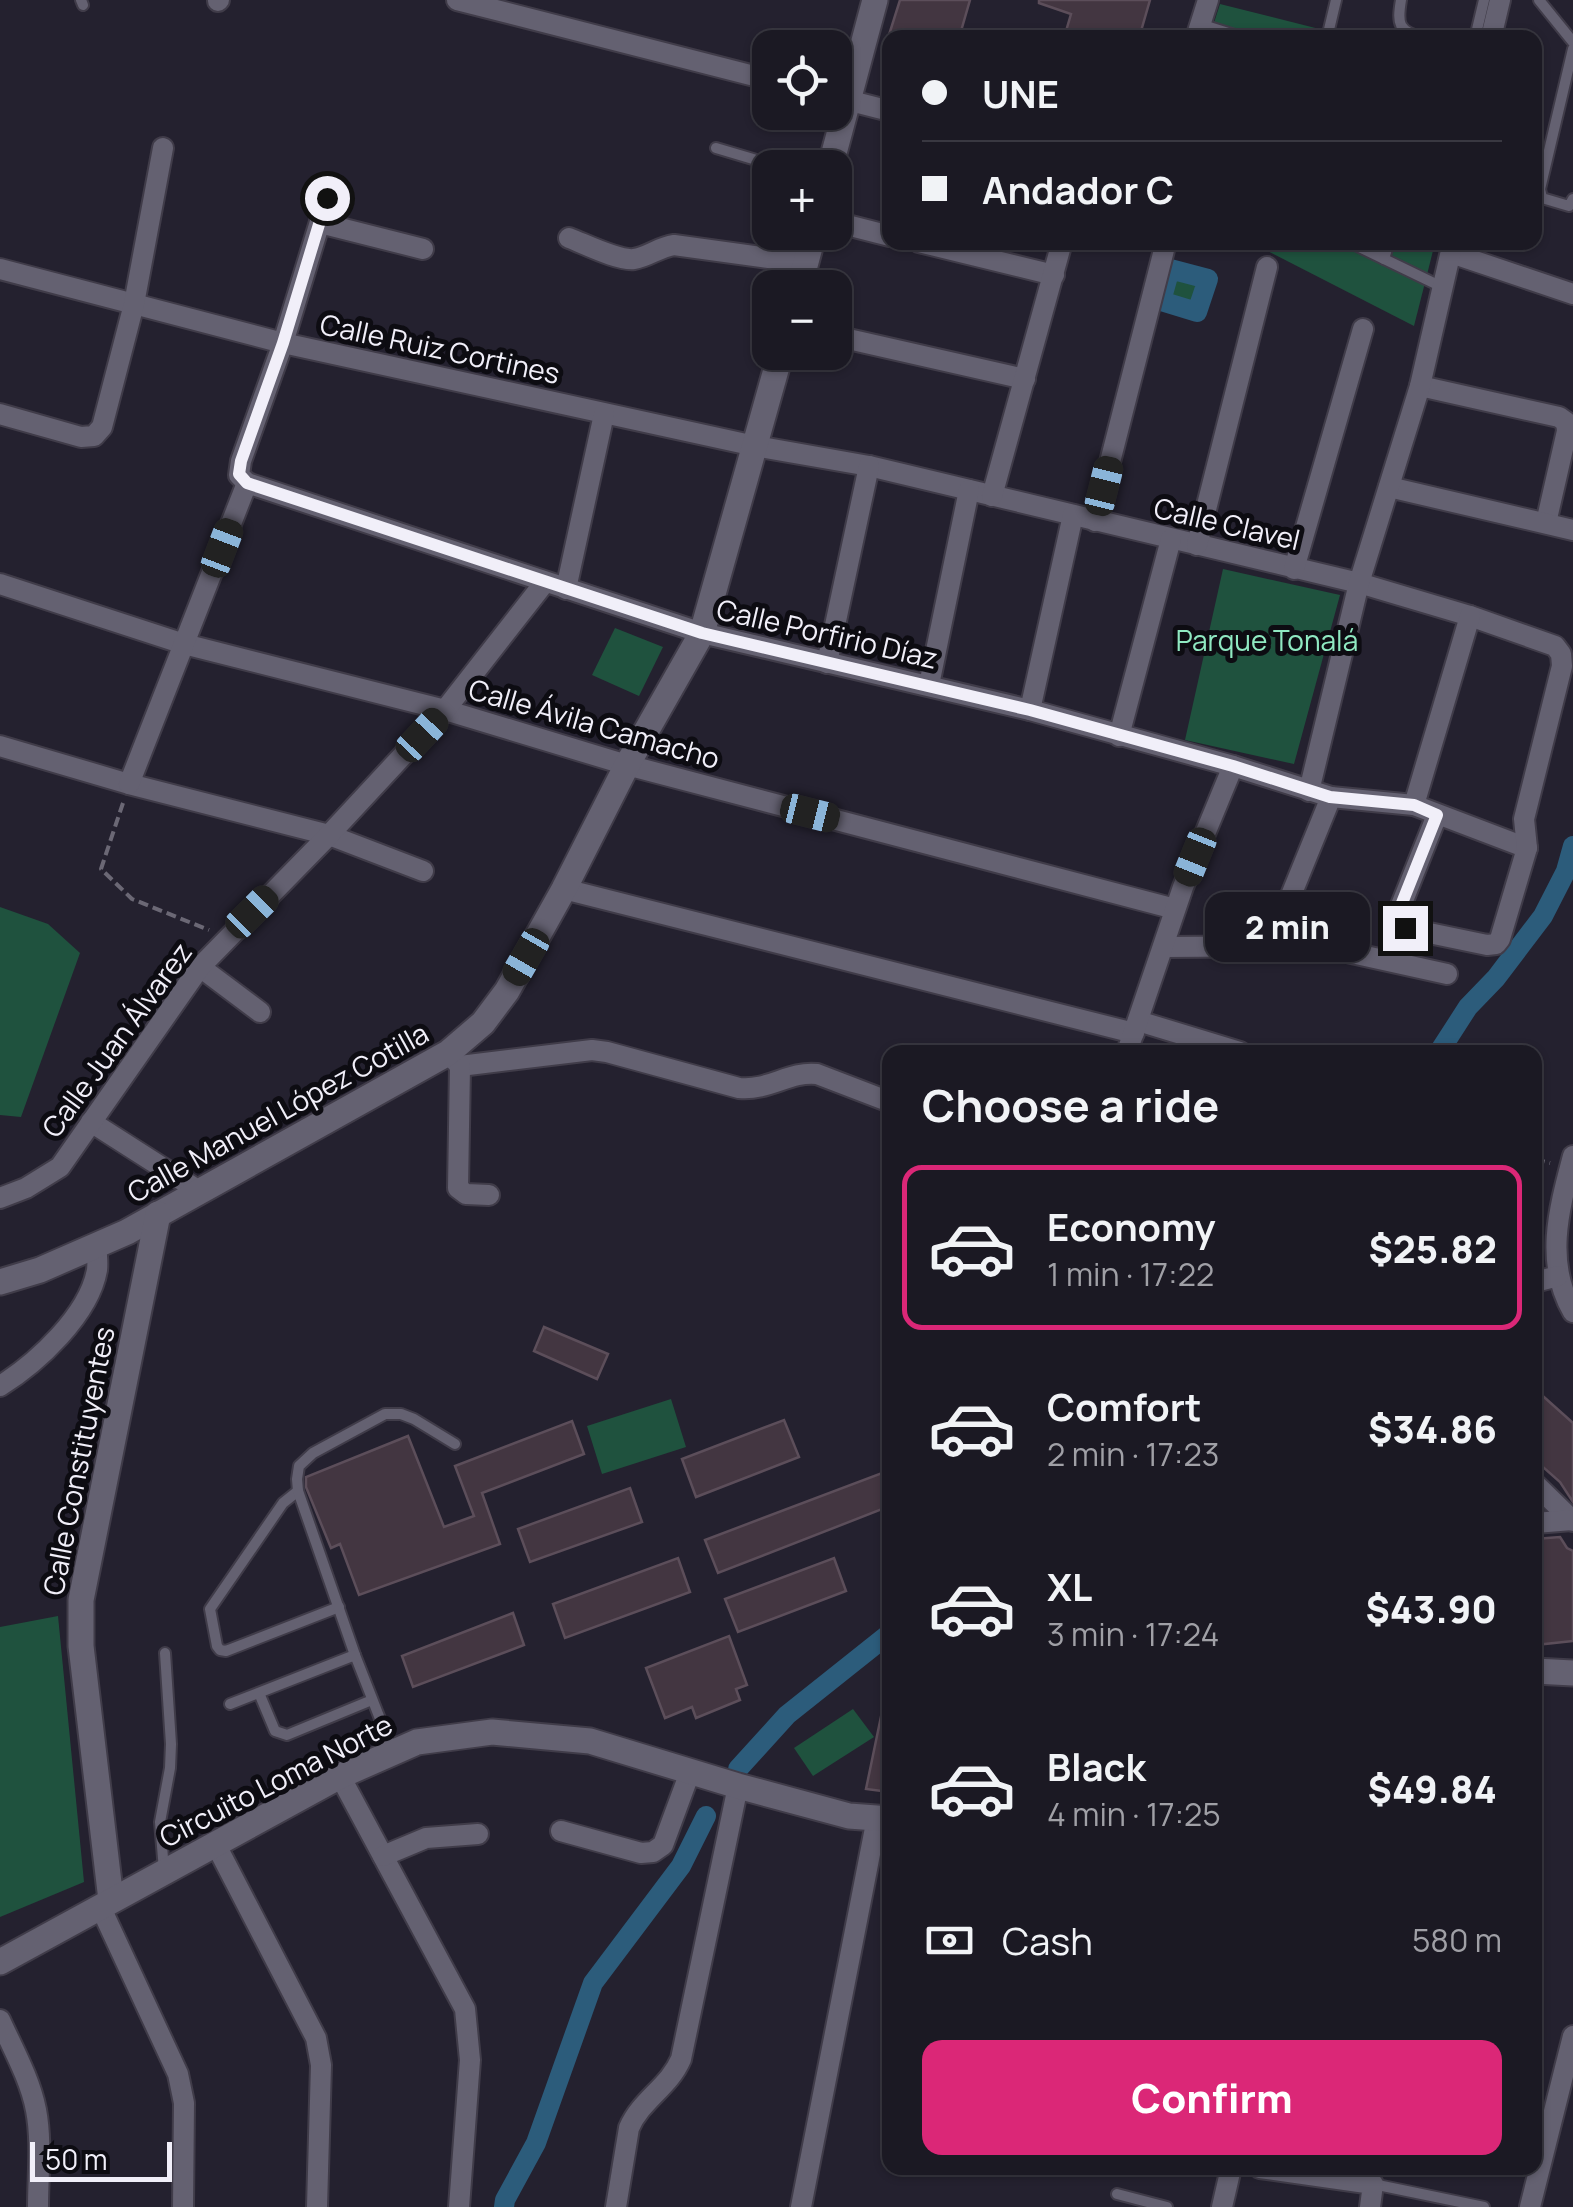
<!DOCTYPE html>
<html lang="en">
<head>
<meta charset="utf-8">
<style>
  body { margin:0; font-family:Manrope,sans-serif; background:#282630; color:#f1f3f6; height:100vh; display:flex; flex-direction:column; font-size:38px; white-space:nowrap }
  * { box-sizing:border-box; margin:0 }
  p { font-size:32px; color:#a0a0a6 }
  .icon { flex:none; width:55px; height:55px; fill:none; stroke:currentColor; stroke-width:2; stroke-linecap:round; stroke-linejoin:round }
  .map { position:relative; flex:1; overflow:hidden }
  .sheet { position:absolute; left:882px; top:1045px; width:660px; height:1130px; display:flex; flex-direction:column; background:#1b1923; border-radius:20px; box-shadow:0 2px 8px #0004,0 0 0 2px #393841 }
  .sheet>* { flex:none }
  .top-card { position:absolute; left:882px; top:30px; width:660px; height:220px; border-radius:20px; box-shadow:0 2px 8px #0004,0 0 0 2px #393841; display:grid; align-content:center; height:220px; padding:0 40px; background:#1b1923 }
  .tools { position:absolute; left:752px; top:30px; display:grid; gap:20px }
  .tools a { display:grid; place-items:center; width:100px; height:100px; border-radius:20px; background:#1b1923; box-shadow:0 2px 8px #0004,0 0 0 2px #393841; font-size:50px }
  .scale { position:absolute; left:30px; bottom:25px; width:142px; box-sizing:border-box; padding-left:10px; border:5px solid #f1eff9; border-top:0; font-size:28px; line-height:35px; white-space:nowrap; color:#f1eff9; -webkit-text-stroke:8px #0d0c12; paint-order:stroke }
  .end { position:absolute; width:45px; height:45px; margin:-22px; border:12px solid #f1eff9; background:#111; box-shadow:0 0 0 5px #111 }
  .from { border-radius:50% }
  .bubble { position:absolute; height:70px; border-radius:20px; background:#1b1923; box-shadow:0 2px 8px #0004,0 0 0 2px #393841; font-size:32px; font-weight:800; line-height:70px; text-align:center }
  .car { position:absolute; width:30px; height:60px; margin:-30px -15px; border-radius:12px; box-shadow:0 0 8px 2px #0007; background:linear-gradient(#222 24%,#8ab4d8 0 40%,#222 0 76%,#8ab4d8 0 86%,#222 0) }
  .top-card b { display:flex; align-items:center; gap:35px; height:95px; font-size:38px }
  .top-card b+b { border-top:2px solid #393841 }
  .top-card i { width:25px; height:25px; background:#f1f3f6 }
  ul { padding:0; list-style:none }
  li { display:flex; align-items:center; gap:30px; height:165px; margin:0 20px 15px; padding:0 20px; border:5px solid transparent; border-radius:20px }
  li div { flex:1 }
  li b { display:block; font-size:38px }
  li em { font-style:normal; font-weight:800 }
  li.selected { border-color:#db2777 }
  li>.icon { width:90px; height:90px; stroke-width:1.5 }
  h2 { padding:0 40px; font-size:45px; line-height:120px }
  .pay { display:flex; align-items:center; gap:25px; height:110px; padding:0 40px; font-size:38px }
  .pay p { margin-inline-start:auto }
  .action { display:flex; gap:20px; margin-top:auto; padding:20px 40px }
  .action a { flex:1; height:115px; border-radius:20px; background:#db2777; color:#fff; font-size:40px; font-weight:800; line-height:115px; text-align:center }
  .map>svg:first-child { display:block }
  .green { fill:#1f523e }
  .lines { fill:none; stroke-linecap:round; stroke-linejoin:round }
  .canal { stroke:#2c5c7b; stroke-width:20 }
  .building { fill:#433641; stroke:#5c4e5a; stroke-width:2.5 }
  .service-casing { stroke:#403c49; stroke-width:14 }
  .minor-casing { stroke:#403c49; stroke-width:24 }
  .tertiary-casing { stroke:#403c49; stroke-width:29 }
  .path { stroke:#6b6875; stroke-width:4; stroke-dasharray:10 5; stroke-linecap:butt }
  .service { stroke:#646171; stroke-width:10 }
  .minor { stroke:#646171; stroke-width:20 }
  .tertiary { stroke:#646171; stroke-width:25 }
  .route { stroke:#f1eff9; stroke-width:12 }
  .labels { text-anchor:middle; stroke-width:10; stroke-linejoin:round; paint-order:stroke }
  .street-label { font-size:28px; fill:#f1eff9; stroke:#0d0c12 }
  .park-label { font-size:28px; fill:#90e9c2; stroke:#0d0c12 }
</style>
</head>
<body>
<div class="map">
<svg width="1573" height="2207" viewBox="0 0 1573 2207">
  <rect width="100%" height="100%" fill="#24212f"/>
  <!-- green -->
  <g class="green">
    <path d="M 1220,4 L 1351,37 L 1209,38 Z"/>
    <path d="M 1252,243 L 1435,243 L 1414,326 Z"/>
    <path d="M 1170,269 L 1208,279 L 1197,312 L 1161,301 Z"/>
    <path d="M 1223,569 L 1340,595 L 1294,764 L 1185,740 Z"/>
    <path d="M 615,628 L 663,647 L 639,696 L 592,675 Z"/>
    <path d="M 0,907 L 48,924 L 80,953 L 21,1117 L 0,1115 Z"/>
    <path d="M 671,1399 L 686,1447 L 602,1474 L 587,1426 Z"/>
    <path d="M 58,1616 L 84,1882 L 0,1917 L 0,1627 Z"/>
    <path d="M 853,1709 L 874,1737 L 813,1776 L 794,1748 Z"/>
  </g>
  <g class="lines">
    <!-- canal -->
    <g class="canal">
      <path d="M 1170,269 L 1208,279 L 1197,312 L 1161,301 Z"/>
      <path d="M 1439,1052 L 1468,1007 L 1496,978 L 1543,916 L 1566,871 L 1573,846"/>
      <path d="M 738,1769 L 787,1715 L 890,1633"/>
      <path d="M 504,2207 L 505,2200 L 536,2143 L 593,1983 L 681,1866 L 706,1816"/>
    </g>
  </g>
  <!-- building -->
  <g class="building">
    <path d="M 900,0 L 970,0 L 959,38 L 888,38 Z"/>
    <path d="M 1039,0 L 1150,0 L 1139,38 L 1064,38 L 1071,14 L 1039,3 Z"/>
    <path d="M 544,1327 L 608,1354 L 597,1379 L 534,1351 Z"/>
    <path d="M 1535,1389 L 1573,1423 L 1573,1502 L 1560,1482 L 1535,1460 Z"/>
    <path d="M 784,1420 L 799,1457 L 696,1497 L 682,1459 Z"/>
    <path d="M 572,1421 L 584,1454 L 482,1493 L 500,1544 L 359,1595 L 340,1544 L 331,1548 L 306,1487 L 306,1477 L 408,1436 L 444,1527 L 474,1516 L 455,1466 Z"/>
    <path d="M 890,1470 L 890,1506 L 718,1573 L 705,1540 Z"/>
    <path d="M 630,1488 L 642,1522 L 530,1562 L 518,1529 Z"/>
    <path d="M 1560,1537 L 1567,1548 L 1573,1551 L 1573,1641 L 1535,1645 L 1535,1539 Z"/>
    <path d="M 678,1558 L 690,1592 L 565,1638 L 553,1604 Z"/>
    <path d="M 834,1558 L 846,1591 L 738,1632 L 725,1599 Z"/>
    <path d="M 513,1613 L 524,1645 L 413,1687 L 402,1656 Z"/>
    <path d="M 729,1636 L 747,1685 L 736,1689 L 740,1700 L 696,1718 L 692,1707 L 665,1718 L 646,1668 Z"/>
    <path d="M 883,1707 L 890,1708 L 890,1792 L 866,1789 Z"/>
  </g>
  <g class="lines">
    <defs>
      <g id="service">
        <path d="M 81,0 L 83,5"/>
        <path d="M 1401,0 C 1397,24 1398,31 1423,38"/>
        <path d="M 1539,0 L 1573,42"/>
        <path d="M 1200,24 L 1244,38"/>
        <path d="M 1327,38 L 1336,0"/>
        <path d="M 1475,38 L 1484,0"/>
        <path d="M 1573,49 L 1540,189 L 1542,198 L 1569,206 L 1573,199"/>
        <path d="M 716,148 L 783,168"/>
        <path d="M 1349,242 L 1442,287"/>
        <path d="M 1384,259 L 1389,242"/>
        <path d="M 298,1491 L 283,1503 L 210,1609 L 217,1646 L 220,1650 L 226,1651 L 339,1607"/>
        <path d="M 355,1655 L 298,1491 L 297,1479 L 299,1466 L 313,1453 L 385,1414 L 401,1414 L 414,1419 L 455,1444"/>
        <path d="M 259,1693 L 275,1731 L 287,1735 L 372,1700"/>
        <path d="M 230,1704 L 355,1655 L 393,1752"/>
        <path d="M 164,1870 L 160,1822 L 170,1768 L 171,1744 L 165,1653"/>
        <path d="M 1373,2184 L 1484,2207"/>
        <path d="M 1117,2194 L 1167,2207"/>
      </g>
      <g id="minor">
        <path d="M 457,0 L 770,80"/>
        <path d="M 218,1 L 219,0"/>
        <path d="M 1196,38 L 1208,0"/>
        <path d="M 1491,38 L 1500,0"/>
        <path d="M 835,97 L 890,111"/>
        <path d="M 327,199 L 283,343 L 241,461 L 239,475 L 247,483 L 702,633 L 1030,710 L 1233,766 L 1331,797 L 1414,805 L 1527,848"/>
        <path d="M 835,222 L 890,236"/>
        <path d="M 320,223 L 423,249"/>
        <path d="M 569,238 C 585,244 618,261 634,259 C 648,257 659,247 674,245 L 805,263"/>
        <path d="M 919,242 L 1054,275"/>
        <path d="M 1451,253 L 1573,294"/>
        <path d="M 0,269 L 283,343 L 755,446 L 869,466 L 1359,583 L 1470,616 L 1555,646 L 1561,654 L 1562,666 L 1524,819 L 1527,848 L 1500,939 L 1496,944 L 1487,945 L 1405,928 L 1398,923 L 1398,913 L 1437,815"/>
        <path d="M 835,336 L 1025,379"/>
        <path d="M 1420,386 L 1559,417 L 1566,422 L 1567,431 L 1546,523"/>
        <path d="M 0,414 L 81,437 L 94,436 L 102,427 L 134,304 L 163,148"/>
        <path d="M 1389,487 L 1573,530"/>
        <path d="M 992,496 L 1062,242"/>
        <path d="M 1095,521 L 1166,242"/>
        <path d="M 1197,545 L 1267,267"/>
        <path d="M 1294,569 L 1363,329"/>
        <path d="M 0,584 L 184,644 L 445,710 L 627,765 L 1175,909"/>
        <path d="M 566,589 L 604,414"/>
        <path d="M 827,663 L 869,466"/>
        <path d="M 929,685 L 969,490"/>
        <path d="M 1030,710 L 1073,515"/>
        <path d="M 1119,736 L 1171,539"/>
        <path d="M 0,746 L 129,784 L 329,835 L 423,871"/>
        <path d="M 129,784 L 247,483"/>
        <path d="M 1309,791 L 1359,583 L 1420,386 L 1453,242"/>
        <path d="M 1414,805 L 1470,616"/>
        <path d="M 564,889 L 1134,1033"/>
        <path d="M 1240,914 L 1273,919 L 1283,915 L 1331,797"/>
        <path d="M 1164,947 L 1320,946 L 1447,974"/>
        <path d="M 200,967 L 260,1012"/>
        <path d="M 1138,1021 L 1240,1052"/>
        <path d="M 1127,1052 L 1183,887 L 1233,766"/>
        <path d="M 448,1053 L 460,1066 L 592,1050 L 607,1052 L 739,1088 C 769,1091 789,1071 817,1074 L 890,1102"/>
        <path d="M 460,1066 L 458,1188 L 466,1194 L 489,1195"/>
        <path d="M 91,1122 L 199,1191"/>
        <path d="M 1573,1156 C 1559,1209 1544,1262 1573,1312"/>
        <path d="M 0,1198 L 26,1188 L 60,1167 L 200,967 L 329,835 L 445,710 L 545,582"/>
        <path d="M 1535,1282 L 1558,1276"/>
        <path d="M 0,1386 C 37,1363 89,1315 97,1270 C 98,1262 97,1254 96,1246"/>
        <path d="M 1535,1484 L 1573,1521"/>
        <path d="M 1535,1523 L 1572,1520"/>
        <path d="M 340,1776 L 465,2009 L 470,2060 L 459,2207"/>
        <path d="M 561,1831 L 641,1853 L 653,1852 L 663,1845 L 690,1772"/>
        <path d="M 215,1843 L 316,2038 L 321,2065 L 317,2207"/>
        <path d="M 383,1856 L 426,1838 L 478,1834"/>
        <path d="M 100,1906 L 178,2074 L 184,2103 L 183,2207"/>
        <path d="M 0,2020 C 13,2049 30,2079 36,2110 C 42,2141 38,2175 38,2207"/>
        <path d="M 1260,2168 L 1373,2184 L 1370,2207"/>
        <path d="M 616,2207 L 629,2128 C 641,2100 669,2087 681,2059 L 738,1786"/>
        <path d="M 801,2207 L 877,1818"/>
        <path d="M 1222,2207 L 1231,2168"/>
        <path d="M 1530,2207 L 1573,2036"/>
      </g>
      <g id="tertiary">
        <path d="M 830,168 L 875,0"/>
        <path d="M 799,288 L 814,232"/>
        <path d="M 0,1282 L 40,1270 L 127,1232 L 448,1053 L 483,1023 L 507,991 L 564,889 L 627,765 L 702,633 L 781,352"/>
        <path d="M 1535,1671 L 1573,1673"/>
        <path d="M 111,1900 L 81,1646 L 81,1600 L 158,1214"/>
        <path d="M 0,1962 L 340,1776 L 417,1742 L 492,1732 L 590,1741 L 738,1786 L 849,1816 L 890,1819"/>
      </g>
    </defs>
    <!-- service casing -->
    <use href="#service" class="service-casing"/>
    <!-- minor casing -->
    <use href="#minor" class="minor-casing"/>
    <!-- tertiary casing -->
    <use href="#tertiary" class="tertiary-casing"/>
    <!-- path -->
    <g class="path">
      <path d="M 123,803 L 101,869 L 132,899 L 209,930"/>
      <path d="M 1535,1159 L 1550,1163"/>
    </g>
    <!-- service -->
    <use href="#service" class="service"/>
    <!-- minor -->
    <use href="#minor" class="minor"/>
    <!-- tertiary -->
    <use href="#tertiary" class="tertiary"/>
  </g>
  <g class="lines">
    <!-- route -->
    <path class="route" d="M 327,198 L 283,343 L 241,461 L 239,474 L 247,483 L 702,633 L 1030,710 L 1233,766 L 1330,797 L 1414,805 L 1437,815 L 1398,913 L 1398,923 L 1405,928"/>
  </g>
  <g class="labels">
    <!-- street labels -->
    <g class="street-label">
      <text transform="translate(440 349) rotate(12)" y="10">Calle Ruiz Cortines</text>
      <text transform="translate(1227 524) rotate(13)" y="10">Calle Clavel</text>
      <text transform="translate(827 634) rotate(13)" y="10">Calle Porfirio Díaz</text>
      <text transform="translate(594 724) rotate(16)" y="10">Calle Ávila Camacho</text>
      <text transform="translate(117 1040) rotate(-54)" y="10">Calle Juan Álvarez</text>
      <text transform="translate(278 1113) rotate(-29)" y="10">Calle Manuel López Cotilla</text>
      <text transform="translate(79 1461) rotate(-79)" y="10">Calle Constituyentes</text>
      <text transform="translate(276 1781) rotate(-27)" y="10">Circuito Loma Norte</text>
    </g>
    <!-- park labels -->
    <g class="park-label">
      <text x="1267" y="651">Parque Tonalá</text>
    </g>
  </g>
</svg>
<div class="tools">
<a><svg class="icon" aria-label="locate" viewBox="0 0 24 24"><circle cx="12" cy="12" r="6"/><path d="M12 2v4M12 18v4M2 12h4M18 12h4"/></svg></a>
<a>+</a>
<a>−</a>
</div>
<div class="scale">50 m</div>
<i class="end from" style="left:327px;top:198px"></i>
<i class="end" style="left:1405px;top:928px"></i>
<div class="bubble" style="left:1205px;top:892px;width:165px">2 min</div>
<i class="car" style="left:1104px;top:486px;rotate:14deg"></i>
<i class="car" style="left:222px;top:548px;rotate:21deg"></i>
<i class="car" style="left:422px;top:735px;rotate:43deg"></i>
<i class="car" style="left:810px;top:813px;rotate:104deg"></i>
<i class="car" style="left:1195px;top:857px;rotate:202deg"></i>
<i class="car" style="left:252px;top:912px;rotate:45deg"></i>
<i class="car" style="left:526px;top:957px;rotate:210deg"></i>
<div class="top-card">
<b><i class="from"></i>UNE</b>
<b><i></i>Andador C</b>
</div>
<section class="sheet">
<h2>Choose a ride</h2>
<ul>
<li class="selected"><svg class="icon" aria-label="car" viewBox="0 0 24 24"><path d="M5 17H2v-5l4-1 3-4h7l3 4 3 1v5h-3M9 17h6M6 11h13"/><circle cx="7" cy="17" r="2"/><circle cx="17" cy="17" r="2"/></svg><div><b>Economy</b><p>1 min · 17:22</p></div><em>$25.82</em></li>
<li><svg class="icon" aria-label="car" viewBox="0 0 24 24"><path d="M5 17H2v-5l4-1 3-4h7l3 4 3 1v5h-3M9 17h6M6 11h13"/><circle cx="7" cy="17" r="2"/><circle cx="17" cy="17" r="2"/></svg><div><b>Comfort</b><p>2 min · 17:23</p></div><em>$34.86</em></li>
<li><svg class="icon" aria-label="car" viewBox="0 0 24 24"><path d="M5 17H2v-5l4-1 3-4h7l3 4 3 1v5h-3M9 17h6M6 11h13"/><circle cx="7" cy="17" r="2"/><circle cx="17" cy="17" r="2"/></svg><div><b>XL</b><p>3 min · 17:24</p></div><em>$43.90</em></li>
<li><svg class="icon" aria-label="car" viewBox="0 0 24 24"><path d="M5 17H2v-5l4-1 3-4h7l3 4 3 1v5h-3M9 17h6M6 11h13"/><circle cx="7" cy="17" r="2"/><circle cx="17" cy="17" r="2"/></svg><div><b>Black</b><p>4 min · 17:25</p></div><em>$49.84</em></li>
</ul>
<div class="pay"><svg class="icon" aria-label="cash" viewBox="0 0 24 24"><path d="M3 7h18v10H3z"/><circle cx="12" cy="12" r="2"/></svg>Cash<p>580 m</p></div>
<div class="action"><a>Confirm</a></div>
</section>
</div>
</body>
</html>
